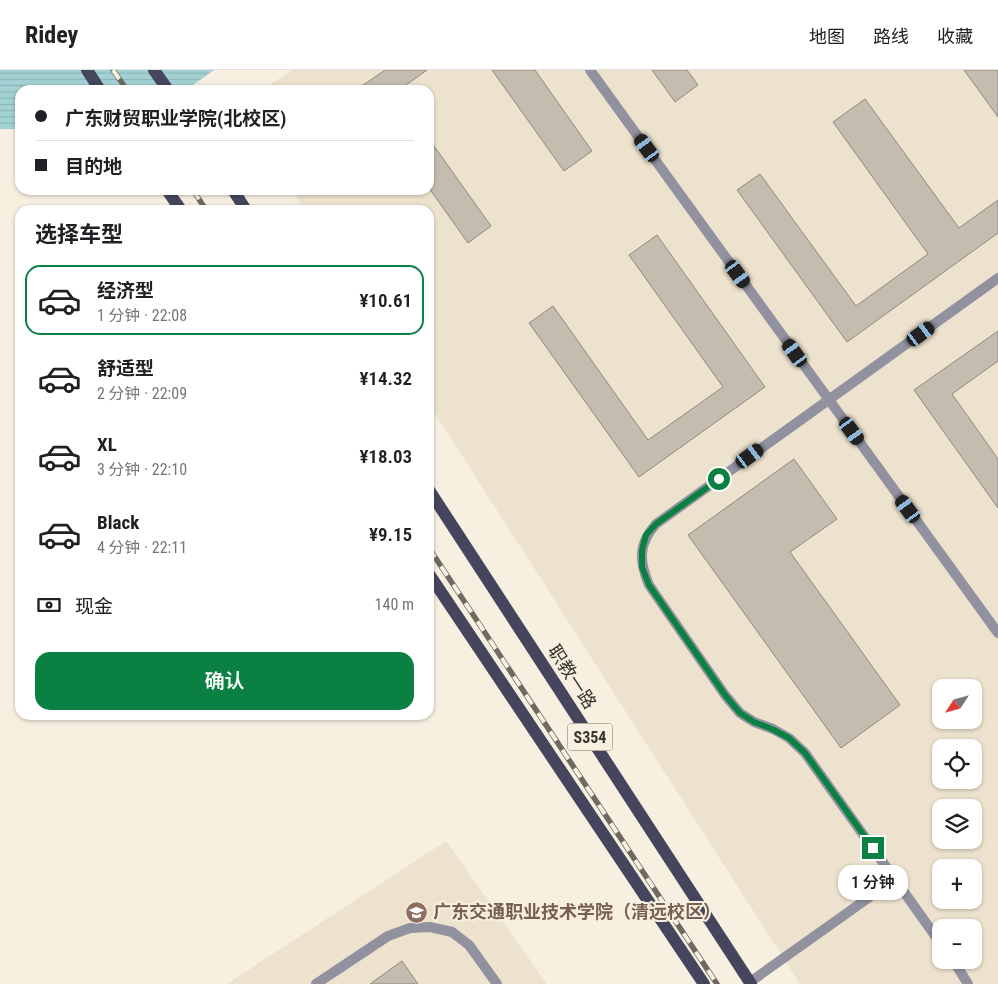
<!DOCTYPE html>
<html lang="zh">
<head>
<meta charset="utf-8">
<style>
  body { margin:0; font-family:"Roboto Condensed","Noto Sans SC",sans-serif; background:#f2f2f2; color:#202124; height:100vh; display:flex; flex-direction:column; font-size:19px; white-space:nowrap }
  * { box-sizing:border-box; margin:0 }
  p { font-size:16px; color:#757577 }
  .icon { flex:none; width:28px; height:28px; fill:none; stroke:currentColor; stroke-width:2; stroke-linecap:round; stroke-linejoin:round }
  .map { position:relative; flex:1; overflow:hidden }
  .drawer { position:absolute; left:15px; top:135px; width:419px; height:515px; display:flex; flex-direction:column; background:#fff; border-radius:15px; box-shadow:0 1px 4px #0004 }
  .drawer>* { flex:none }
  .banner { position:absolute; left:15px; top:15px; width:419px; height:110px; border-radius:15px; box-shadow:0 1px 4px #0004; display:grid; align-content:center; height:110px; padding:0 20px; background:#fff }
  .needle { width:32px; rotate:234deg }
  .buttons { position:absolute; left:932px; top:609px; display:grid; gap:10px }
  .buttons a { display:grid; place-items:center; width:50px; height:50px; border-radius:10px; background:#fff; box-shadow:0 1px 4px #0004; font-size:25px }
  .end { position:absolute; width:22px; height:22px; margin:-11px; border:6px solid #0b8043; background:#fff; box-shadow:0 0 0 2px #fff }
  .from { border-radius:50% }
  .bubble { position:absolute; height:35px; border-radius:15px; background:#fff; box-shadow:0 1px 4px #0004; font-size:16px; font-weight:600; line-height:35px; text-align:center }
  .car { position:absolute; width:15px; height:30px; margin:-15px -8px; border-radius:6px; box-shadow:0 0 4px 1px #0007; background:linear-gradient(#222 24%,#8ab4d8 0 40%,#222 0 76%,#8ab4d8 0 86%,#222 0) }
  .banner b { display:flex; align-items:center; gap:18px; height:48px; font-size:19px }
  .banner b+b { border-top:1px solid #e0e0e0 }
  .banner i { width:12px; height:12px; background:#202124 }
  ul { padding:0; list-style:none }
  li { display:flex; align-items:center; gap:15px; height:70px; margin:0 10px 8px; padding:0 10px; border:2px solid transparent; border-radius:15px }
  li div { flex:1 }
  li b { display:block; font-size:19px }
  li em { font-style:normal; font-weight:600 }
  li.current { border-color:#0b8043 }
  li>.icon { width:45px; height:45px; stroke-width:1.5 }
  h2 { padding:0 20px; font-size:22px; line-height:60px }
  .pay { display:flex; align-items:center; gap:12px; height:55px; padding:0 20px; font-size:19px }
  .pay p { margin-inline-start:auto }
  .cta { display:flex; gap:10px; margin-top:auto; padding:10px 20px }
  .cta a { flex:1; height:58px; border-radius:15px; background:#0b8043; color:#fff; font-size:20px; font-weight:600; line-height:58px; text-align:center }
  header { display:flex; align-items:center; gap:30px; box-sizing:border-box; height:70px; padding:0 25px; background:#fff; border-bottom:1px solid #e0e0e0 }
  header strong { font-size:24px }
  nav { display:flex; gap:28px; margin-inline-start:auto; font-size:18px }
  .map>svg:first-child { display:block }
  .built { fill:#ede2cd; fill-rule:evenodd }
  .water { fill:url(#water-rules) }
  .building { fill:#c4bdaf; stroke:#918a7c }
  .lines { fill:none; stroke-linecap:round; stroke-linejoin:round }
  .minor { stroke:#9191a0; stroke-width:10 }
  .primary { stroke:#46455e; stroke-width:12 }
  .rail-casing { stroke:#6e6a61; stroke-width:5.5 }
  .rail { stroke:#f7efe0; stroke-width:4; stroke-dasharray:11; stroke-linecap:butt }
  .route { stroke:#0b8043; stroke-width:6 }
  .labels { text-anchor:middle; stroke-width:4; stroke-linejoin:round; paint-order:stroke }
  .shield { fill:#f7efe0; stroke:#716d64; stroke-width:1 }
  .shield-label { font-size:16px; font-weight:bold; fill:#38352f }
  .street-label { font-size:18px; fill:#38352f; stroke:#f7efe0 }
  .education-label { font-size:18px; font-weight:bold; fill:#785e54; stroke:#f7efe0; text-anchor:start }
</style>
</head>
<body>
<header>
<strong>Ridey</strong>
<nav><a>地图</a><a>路线</a><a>收藏</a></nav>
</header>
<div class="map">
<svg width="998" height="914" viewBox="0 0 998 914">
  <defs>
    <pattern id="water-rules" width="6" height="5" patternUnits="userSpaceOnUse" patternTransform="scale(1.25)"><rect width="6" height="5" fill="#a3d2d4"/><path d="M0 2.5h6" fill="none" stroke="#8db5b6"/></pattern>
  </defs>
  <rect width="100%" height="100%" fill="#f7efe0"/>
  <!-- built -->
  <g class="built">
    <path d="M 292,0 L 998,0 L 998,914 L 800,914 L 429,334 L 429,140 L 305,140 L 292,120 L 429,120 L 429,20 L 262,20 ZM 941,618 L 974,618 L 974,650 L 941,650 ZM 941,678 L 974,678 L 974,710 L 941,710 ZM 941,738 L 974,738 L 974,770 L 941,770 ZM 941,798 L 974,798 L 974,830 L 941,830 ZM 941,858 L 974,858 L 974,890 L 941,890 Z"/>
    <path d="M 446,771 L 547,914 L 227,914 Z"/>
  </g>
  <!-- water -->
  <path class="water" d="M 0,0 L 214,0 L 186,20 L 20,20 L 20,59 L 0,59 Z"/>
  <!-- building -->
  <g class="building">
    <path d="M 385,0 L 427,0 L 399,20 L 356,20 Z"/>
    <path d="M 492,0 L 535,0 L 592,81 L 564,101 Z"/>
    <path d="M 652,0 L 687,0 L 698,15 L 675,32 Z"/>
    <path d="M 964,0 L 998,0 L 998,47 Z"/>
    <path d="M 865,29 L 959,158 L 998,130 L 998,163 L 847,272 L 737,120 L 760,104 L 856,236 L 928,184 L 833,52 Z"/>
    <path d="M 429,69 L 491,156 L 468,173 L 429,118 Z"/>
    <path d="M 657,165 L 765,317 L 639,407 L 529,253 L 553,236 L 648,370 L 723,317 L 629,185 Z"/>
    <path d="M 998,261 L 998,291 L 952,324 L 998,389 L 998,438 L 914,320 Z"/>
    <path d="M 794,389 L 837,449 L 790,482 L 900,635 L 841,678 L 688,465 Z"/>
    <path d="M 402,891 L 418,914 L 370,914 Z"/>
  </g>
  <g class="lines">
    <!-- minor -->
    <g class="minor">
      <path d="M 590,0 L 998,563"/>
      <path d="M 941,874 L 805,683 L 789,668 L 773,659 L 754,652 L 740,643 L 725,625 L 649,515 C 639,491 638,474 656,454 L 998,208"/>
      <path d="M 953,890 L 968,914"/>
      <path d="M 750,912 L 895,809"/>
      <path d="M 316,914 L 388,866 L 410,858 L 430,857 L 452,862 L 469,875 L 497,914"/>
    </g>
    <!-- primary -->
    <g class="primary">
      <path d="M 87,0 L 100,20"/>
      <path d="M 154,0 L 168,20"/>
      <path d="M 167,120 L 181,140"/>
      <path d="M 233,120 L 246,140"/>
      <path d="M 429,420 L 751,914"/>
      <path d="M 429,504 L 704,914"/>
    </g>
    <defs>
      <g id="rail">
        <path d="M 113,0 L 127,20"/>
        <path d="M 193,120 L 206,140"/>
        <path d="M 429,478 L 717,914"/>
      </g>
    </defs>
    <!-- rail casing -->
    <use href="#rail" class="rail-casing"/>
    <!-- rail -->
    <use href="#rail" class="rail"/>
  </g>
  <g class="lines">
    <!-- route -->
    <path class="route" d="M 719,409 L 656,454 L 646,465 L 642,480 L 642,497 L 649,515 L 725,625 L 740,643 L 754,652 L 772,659 L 789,668 L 805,683 L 873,778"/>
  </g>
  <!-- icons -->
  <defs>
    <symbol id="university-disc" viewBox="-11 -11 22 22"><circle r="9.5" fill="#8d6e63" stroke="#f7efe0"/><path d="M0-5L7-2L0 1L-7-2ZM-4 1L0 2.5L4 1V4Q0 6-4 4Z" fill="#fff"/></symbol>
  </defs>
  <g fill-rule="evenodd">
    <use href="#university-disc" x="404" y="830" width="25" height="25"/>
  </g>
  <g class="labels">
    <!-- shield labels -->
    <rect class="shield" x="567.5" y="653.5" width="45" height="27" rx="4"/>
    <g class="shield-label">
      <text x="590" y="673">S354</text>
    </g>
    <!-- street labels -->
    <g class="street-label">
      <text transform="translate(572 607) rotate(57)" y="6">职教一路</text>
    </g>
    <!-- education labels -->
    <g class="education-label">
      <text x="433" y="848">广东交通职业技术学院（清远校区）</text>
    </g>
  </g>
</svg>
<div class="buttons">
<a><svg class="needle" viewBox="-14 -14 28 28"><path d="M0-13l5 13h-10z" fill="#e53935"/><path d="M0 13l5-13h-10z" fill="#757577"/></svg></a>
<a><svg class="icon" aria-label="locate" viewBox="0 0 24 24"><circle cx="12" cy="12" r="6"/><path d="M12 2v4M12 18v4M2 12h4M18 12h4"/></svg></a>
<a><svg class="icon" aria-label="layers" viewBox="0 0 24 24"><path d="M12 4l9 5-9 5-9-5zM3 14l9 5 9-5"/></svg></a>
<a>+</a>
<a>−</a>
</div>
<i class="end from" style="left:719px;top:409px"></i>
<i class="end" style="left:873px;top:778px"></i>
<div class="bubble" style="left:838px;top:795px;width:70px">1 分钟</div>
<i class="car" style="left:647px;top:78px;rotate:324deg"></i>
<i class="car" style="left:738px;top:204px;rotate:144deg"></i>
<i class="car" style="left:921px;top:264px;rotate:54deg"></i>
<i class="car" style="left:795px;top:283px;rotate:324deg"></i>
<i class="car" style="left:852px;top:361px;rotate:144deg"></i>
<i class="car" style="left:750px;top:386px;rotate:54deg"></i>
<i class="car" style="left:908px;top:439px;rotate:324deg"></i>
<div class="banner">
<b><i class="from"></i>广东财贸职业学院(北校区)</b>
<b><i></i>目的地</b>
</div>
<section class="drawer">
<h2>选择车型</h2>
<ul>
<li class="current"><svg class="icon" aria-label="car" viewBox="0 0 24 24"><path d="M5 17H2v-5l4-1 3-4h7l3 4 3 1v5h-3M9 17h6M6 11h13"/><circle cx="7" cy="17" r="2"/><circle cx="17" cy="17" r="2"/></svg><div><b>经济型</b><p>1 分钟 · 22:08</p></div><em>¥10.61</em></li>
<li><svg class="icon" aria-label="car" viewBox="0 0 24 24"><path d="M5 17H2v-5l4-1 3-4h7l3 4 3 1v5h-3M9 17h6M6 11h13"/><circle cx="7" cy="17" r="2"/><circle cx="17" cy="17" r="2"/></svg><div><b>舒适型</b><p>2 分钟 · 22:09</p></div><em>¥14.32</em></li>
<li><svg class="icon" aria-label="car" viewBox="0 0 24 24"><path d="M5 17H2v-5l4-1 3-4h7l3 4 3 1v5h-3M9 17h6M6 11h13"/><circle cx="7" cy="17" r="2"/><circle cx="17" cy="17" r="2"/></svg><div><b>XL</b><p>3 分钟 · 22:10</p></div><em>¥18.03</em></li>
<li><svg class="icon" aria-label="car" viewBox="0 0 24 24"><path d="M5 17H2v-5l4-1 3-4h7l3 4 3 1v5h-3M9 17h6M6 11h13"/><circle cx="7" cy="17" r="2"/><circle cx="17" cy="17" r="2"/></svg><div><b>Black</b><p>4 分钟 · 22:11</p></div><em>¥9.15</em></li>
</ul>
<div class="pay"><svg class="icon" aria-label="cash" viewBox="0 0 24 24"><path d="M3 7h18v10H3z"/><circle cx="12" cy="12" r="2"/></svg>现金<p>140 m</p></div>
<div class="cta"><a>确认</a></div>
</section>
</div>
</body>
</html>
